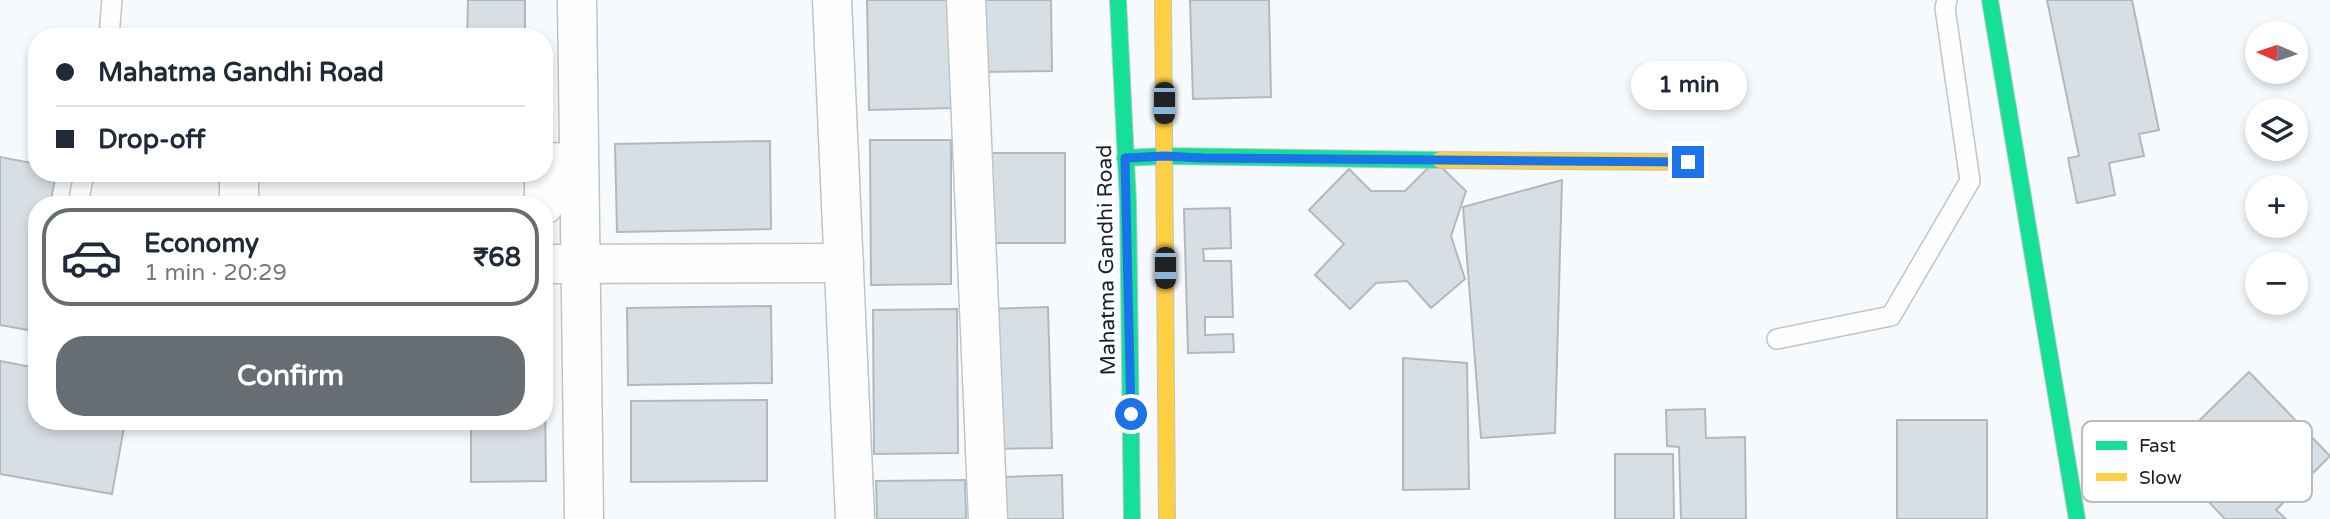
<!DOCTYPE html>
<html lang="en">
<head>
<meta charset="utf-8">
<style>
  body { margin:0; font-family:"Varela Round",sans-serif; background:#f2f2f3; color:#1f2937; height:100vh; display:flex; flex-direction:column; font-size:26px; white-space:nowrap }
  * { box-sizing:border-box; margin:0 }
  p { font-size:23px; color:#747a83 }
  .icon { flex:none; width:38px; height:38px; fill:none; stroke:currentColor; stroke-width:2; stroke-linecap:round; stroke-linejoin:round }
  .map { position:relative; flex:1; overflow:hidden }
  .details { position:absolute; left:28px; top:196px; width:525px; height:234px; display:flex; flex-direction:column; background:#fff; border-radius:28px; box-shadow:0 4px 10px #0003 }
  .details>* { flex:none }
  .top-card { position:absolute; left:28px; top:28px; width:525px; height:154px; border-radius:28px; box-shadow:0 4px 10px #0003; display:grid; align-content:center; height:154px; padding:0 28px; background:#fff }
  .needle { width:46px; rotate:273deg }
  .controls { position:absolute; left:2245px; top:21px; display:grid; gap:14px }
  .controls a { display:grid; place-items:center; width:63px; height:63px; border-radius:50%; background:#fff; box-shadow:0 4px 10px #0003; font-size:35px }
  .end { position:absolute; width:32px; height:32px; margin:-16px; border:9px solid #1a73e8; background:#fff; box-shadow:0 0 0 4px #fff }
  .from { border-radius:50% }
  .bubble { position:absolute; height:49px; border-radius:24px; background:#fff; box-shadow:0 4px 10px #0003; font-size:23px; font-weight:800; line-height:49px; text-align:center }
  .car { position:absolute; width:21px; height:42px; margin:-21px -10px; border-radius:9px; box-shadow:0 0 5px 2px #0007; background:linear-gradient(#222 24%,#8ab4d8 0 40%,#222 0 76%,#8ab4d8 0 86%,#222 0) }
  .top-card b { display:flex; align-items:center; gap:24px; height:66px; font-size:26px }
  .top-card b+b { border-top:2px solid #e0e1e3 }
  .top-card i { width:18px; height:18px; background:#1f2937 }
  ul { padding:12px 0 0; list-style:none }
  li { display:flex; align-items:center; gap:21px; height:98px; margin:0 14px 10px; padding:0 14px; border:4px solid transparent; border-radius:28px }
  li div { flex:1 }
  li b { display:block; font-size:26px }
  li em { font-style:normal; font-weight:800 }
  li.selected { border-color:#666e73 }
  li>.icon { width:63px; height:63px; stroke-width:1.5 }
  .cta { display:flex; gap:14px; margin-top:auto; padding:14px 28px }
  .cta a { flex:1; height:80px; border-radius:28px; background:#666e73; color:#fff; font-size:28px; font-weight:800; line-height:80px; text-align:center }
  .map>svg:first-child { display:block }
  .building { fill:#d8dfe4; stroke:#b2b9bd; stroke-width:2 }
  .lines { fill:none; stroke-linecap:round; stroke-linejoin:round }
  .lane-casing { stroke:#bec5c9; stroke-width:22 }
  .street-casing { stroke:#bec5c9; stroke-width:41 }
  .fast-casing { stroke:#bec5c9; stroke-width:18 }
  .slow-casing { stroke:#bec5c9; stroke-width:18 }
  .lane { stroke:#fefeff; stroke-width:19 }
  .street { stroke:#fefeff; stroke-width:38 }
  .fast { stroke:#16e098; stroke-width:16 }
  .slow { stroke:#ffcf43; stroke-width:16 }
  .route { stroke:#1a73e8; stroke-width:9 }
  .labels { text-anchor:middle; stroke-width:7; stroke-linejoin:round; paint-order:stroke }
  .street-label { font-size:21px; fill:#182329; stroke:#fff }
  .key { fill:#fff; stroke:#babdbf; stroke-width:2 }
  .key-label { font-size:19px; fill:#182329 }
</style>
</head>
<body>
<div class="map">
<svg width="2330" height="519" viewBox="0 0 2330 519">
  <rect width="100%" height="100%" fill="#f7fafd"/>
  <!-- building -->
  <g class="building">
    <path d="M 468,0 L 525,0 L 525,37 L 467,37 Z"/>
    <path d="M 867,0 L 950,0 L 952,108 L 869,110 Z"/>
    <path d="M 974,0 L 1051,0 L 1052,71 L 976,72 Z"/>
    <path d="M 1190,0 L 1269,0 L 1271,97 L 1193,99 Z"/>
    <path d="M 2047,0 L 2132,0 L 2159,130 L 2139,134 L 2144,156 L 2109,163 L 2115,195 L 2077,203 L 2068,158 L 2079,156 Z"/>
    <path d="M 870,140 L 951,140 L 951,284 L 871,285 Z"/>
    <path d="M 770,141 L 771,229 L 617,232 L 615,144 Z"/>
    <rect x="988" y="153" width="77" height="90"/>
    <path d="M 0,157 L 37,164 L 37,173 L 56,173 L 50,205 L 37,205 L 37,279 L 28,330 L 0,325 Z"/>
    <path d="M 1435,161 L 1466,191 L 1451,236 L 1465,279 L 1431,308 L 1407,281 L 1376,283 L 1350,309 L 1315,275 L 1344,244 L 1309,210 L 1349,169 L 1371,191 L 1405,191 Z"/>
    <path d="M 1562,180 L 1555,433 L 1481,438 L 1463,207 Z"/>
    <path d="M 1230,208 L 1231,248 L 1203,249 L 1204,261 L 1231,261 L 1233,317 L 1205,317 L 1205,335 L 1233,334 L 1234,352 L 1188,353 L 1184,209 Z"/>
    <path d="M 771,306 L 772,383 L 628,385 L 627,308 Z"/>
    <path d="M 1048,307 L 1052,448 L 989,449 L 985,309 Z"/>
    <path d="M 957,309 L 958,453 L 874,454 L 873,310 Z"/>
    <path d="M 544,318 L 546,481 L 471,482 L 471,422 L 544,422 Z"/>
    <path d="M 1403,358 L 1467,363 L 1469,489 L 1403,490 Z"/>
    <path d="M 0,361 L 37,368 L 37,422 L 125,422 L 112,494 L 0,474 Z"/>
    <path d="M 2249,372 L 2330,456 L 2276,510 L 2286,519 L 2225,519 L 2164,455 Z"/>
    <path d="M 767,400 L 767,481 L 631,482 L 631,401 Z"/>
    <path d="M 1705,409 L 1706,438 L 1745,437 L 1746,519 L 1681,519 L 1679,447 L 1667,446 L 1666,410 Z"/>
    <rect x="1897" y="420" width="90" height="99"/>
    <path d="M 1615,454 L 1673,454 L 1674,519 L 1615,519 Z"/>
    <path d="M 1062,475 L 1063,519 L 1003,519 L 1002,477 Z"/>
    <path d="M 965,480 L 966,519 L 877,519 L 876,481 Z"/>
  </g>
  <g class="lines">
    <defs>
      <g id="lane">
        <path d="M 109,37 L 112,0"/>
        <path d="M 78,205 L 84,173"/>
        <path d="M 1777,339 L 1891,316 L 1970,181 L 1945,8 L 1947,0"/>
      </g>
      <g id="street">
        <path d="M 577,0 L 584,519"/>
        <path d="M 832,0 L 855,519"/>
        <path d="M 966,0 L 988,519"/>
        <path d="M 544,162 L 579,163"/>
        <path d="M 239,205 L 239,180 L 242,173"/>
        <path d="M 544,205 L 544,173"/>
        <path d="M 544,264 L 844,263"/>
      </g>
      <g id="fast">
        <path d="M 1118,0 L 1128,202 L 1132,519"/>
        <path d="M 1990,0 L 2077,519"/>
        <path d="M 1125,158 L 1164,156 L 1440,160"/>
      </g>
      <g id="slow">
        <path d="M 1163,0 L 1167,519"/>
        <path d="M 1440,160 L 1688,162"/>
      </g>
    </defs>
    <!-- lane casing -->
    <use href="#lane" class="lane-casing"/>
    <!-- street casing -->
    <use href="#street" class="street-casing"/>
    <!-- fast casing -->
    <use href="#fast" class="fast-casing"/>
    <!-- slow casing -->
    <use href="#slow" class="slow-casing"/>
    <!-- lane -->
    <use href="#lane" class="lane"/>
    <!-- street -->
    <use href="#street" class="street"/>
    <!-- fast -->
    <use href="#fast" class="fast"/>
    <!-- slow -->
    <use href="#slow" class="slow"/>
  </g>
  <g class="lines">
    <!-- route -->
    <path class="route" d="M 1131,414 L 1125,158 L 1164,156 L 1203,158 L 1688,162"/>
  </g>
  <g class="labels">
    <!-- street labels -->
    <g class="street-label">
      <text transform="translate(1106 260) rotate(-91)" y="7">Mahatma Gandhi Road</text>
    </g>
  </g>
  <!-- legend -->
  <rect x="2082" y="421" width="230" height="81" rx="10" class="key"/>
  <rect x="2096" y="441" width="31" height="9" fill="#16e098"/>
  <rect x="2096" y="473" width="31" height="8" fill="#ffcf43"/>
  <g class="key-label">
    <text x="2139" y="452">Fast</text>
    <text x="2139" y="484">Slow</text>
  </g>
</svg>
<div class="controls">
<a><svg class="needle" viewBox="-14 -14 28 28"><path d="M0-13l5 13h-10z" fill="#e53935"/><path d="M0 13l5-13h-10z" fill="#747a83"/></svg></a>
<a><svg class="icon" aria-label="layers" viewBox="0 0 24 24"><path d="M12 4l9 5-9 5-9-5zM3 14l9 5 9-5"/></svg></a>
<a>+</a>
<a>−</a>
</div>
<i class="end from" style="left:1131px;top:414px"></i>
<i class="end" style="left:1688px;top:162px"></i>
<div class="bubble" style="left:1631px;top:61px;width:116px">1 min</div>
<i class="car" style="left:1164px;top:103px;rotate:180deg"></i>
<i class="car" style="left:1165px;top:268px;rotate:180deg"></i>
<div class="top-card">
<b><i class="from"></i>Mahatma Gandhi Road</b>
<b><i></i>Drop-off</b>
</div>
<section class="details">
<ul>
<li class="selected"><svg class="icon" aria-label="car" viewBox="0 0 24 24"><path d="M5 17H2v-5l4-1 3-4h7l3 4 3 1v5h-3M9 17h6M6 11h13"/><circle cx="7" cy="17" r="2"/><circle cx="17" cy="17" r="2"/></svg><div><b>Economy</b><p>1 min · 20:29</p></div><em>₹68</em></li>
</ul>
<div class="cta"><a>Confirm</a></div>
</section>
</div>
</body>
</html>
